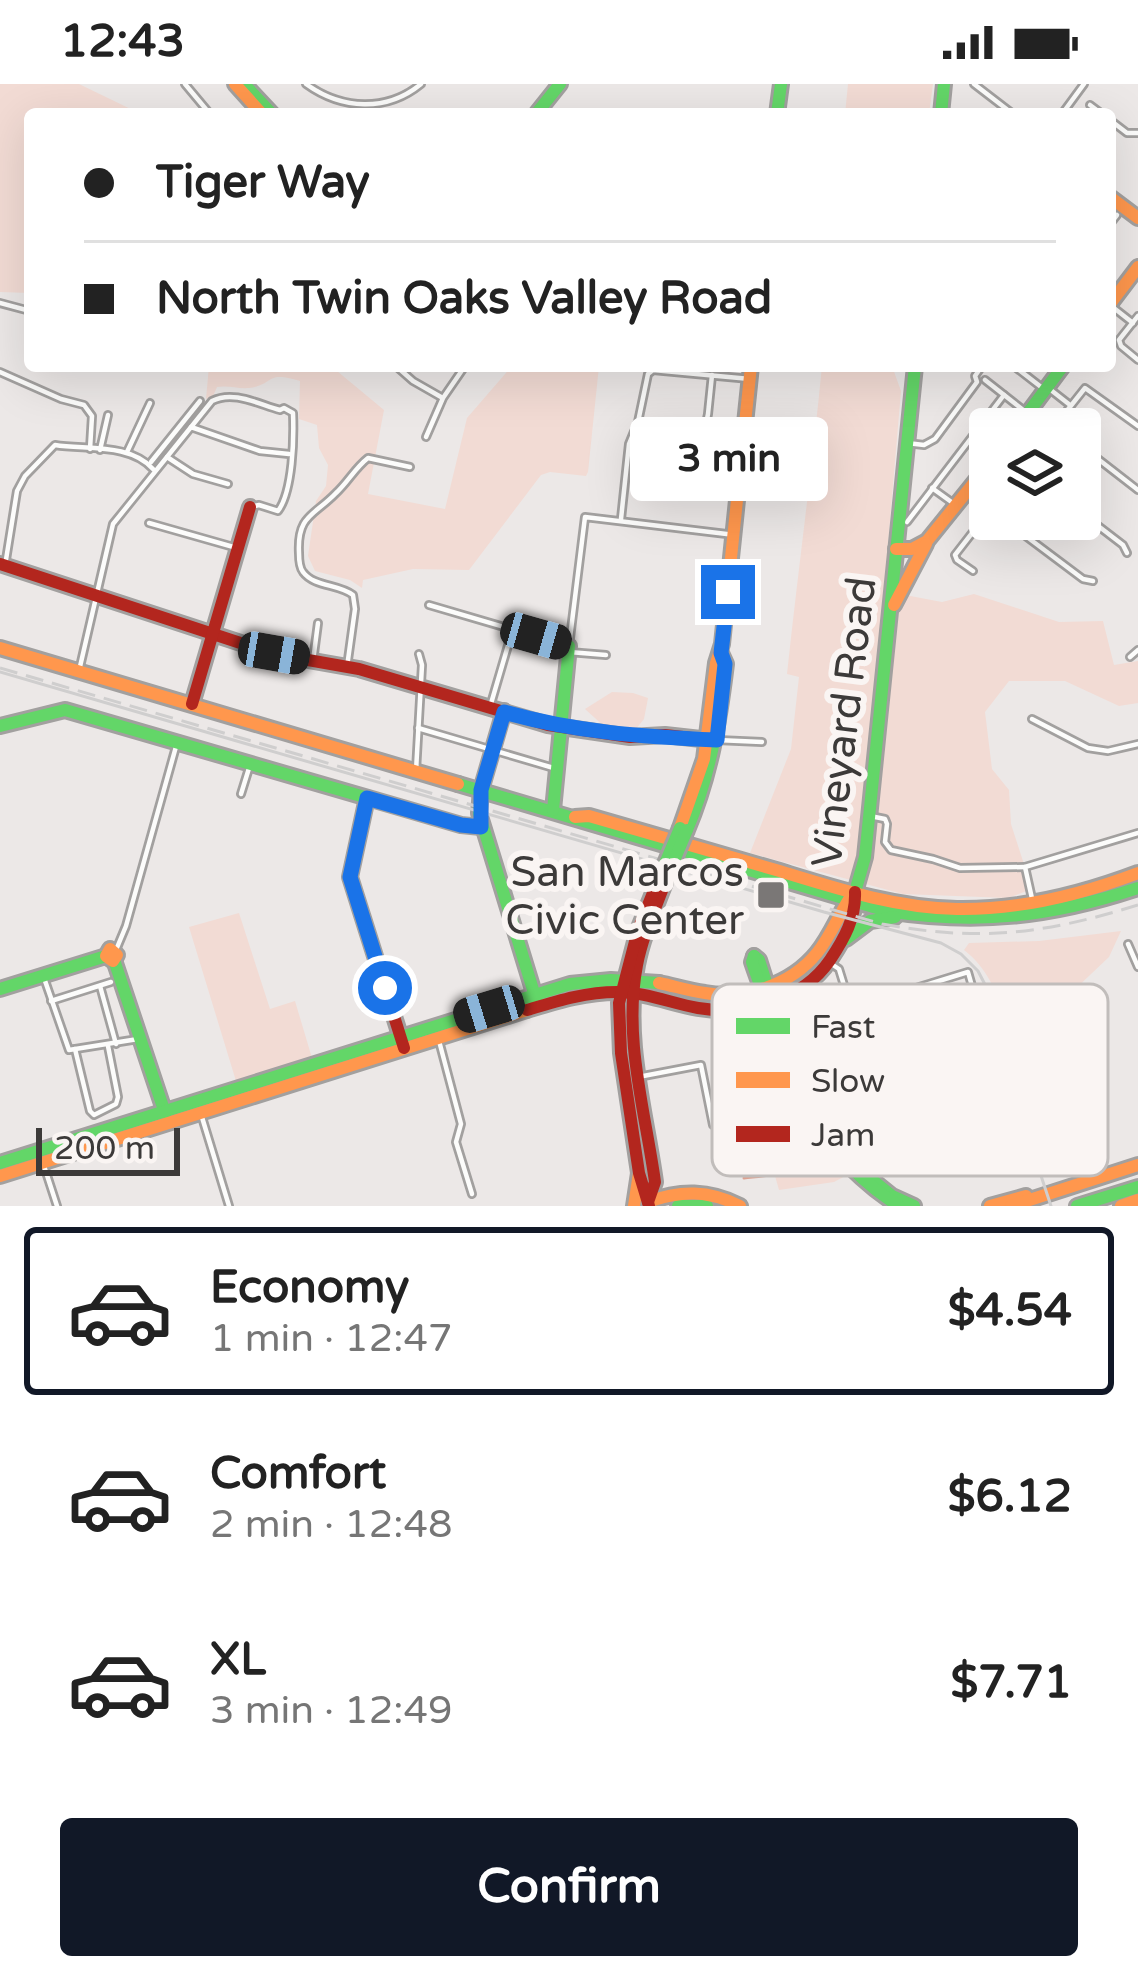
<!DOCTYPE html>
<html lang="en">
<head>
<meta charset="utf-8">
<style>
  body { margin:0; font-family:"Varela Round",sans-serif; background:#f6f6f6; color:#222; height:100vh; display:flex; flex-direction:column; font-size:45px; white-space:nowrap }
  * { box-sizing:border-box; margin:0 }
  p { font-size:39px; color:#767676 }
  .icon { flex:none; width:66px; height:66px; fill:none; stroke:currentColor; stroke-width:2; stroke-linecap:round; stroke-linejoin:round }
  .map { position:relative; height:1122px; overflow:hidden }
  .drawer { display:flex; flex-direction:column; background:#fff; flex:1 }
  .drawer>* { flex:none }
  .banner { position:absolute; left:24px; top:24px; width:1092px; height:264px; border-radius:12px; box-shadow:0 12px 48px #0002; display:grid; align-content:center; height:264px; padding:0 60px; background:#fff }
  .tools { position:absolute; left:969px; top:324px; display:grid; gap:24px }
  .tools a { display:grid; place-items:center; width:132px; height:132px; border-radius:12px; background:#fff; box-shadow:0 12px 48px #0002; font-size:60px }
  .scale { position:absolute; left:36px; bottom:30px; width:144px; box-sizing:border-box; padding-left:12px; border:6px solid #3c3a39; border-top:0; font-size:33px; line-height:42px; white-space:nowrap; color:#3c3a39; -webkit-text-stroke:9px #faf5f3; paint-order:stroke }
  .end { position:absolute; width:54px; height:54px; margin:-27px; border:15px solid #1a73e8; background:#fff; box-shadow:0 0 0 6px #fff }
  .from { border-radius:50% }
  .bubble { position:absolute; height:84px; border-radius:12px; background:#fff; box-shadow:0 12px 48px #0002; font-size:39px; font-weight:800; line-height:84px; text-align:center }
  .car { position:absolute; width:36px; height:72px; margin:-36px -18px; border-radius:15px; box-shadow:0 0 9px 3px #0007; background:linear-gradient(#222 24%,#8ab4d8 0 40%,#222 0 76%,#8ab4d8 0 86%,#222 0) }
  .banner b { display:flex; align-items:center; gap:42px; height:114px; font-size:45px }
  .banner b+b { border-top:3px solid #e0e0e0 }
  .banner i { width:30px; height:30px; background:#222 }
  ul { padding:21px 0 0; list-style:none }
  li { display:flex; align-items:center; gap:36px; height:168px; margin:0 24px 18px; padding:0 36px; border:6px solid transparent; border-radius:12px }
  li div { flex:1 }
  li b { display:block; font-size:45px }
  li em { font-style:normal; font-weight:800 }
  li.current { border-color:#111827 }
  li>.icon { width:108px; height:108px; stroke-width:1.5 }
  .cta { display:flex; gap:24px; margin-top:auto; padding:24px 60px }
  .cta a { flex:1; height:138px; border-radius:12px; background:#111827; color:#fff; font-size:48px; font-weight:800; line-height:138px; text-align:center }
  .status { display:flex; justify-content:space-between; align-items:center; height:84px; padding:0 60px; background:#fff; direction:ltr }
  .status svg { height:33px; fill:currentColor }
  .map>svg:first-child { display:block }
  .green { fill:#f2dbd4 }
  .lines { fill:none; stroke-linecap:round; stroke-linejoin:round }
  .stream { stroke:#dda291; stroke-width:3 }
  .street-casing { stroke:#a2a09f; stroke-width:10 }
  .fast-casing { stroke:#a2a09f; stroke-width:18 }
  .slow-casing { stroke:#a2a09f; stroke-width:18 }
  .jam-casing { stroke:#a2a09f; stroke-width:18 }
  .street { stroke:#fcfcfb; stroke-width:4.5 }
  .fast { stroke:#63d668; stroke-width:12 }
  .slow { stroke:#ff974d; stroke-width:12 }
  .jam { stroke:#b3261e; stroke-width:12 }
  .tram { stroke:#cfcece; stroke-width:3 }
  .rail { stroke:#cfcece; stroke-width:3; stroke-dasharray:18 9; stroke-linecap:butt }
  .fast-bridge-casing { stroke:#a2a09f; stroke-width:18; stroke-linecap:butt }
  .fast-bridge { stroke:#63d668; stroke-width:12 }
  .route { stroke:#1a73e8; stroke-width:15 }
  .poi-dot { fill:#7a7776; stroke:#faf5f3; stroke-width:4.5 }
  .labels { text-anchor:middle; stroke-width:12; stroke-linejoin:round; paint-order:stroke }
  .street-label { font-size:42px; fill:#3c3a39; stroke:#faf5f3 }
  .poi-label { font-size:42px; fill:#3c3a39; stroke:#faf5f3; text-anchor:end }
  .key { fill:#faf5f3; stroke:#c1bdbb; stroke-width:3 }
  .key-label { font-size:33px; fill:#3c3a39 }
</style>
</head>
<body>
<div class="status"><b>12:43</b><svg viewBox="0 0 49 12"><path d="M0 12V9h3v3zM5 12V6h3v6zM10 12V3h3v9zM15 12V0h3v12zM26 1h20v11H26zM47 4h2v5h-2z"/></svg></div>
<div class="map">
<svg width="1138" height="1122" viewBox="0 0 1138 1122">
  <rect width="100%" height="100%" fill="#ece8e7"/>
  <!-- green -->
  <g class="green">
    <path d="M 0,0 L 79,0 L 141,30 L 30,30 L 30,209 L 0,208 Z"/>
    <path d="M 848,0 L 933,0 L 929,30 L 845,30 Z"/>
    <path d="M 209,282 L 331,282 L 384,326 L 368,410 L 445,425 L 467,334 L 512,282 L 599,282 L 588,388 L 586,392 L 550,388 L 541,391 L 469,486 L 413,485 L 363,496 L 362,504 L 350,496 L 315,487 L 308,472 L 316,417 L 326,402 L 328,381 L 319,364 L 317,341 L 299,335 L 300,297 C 264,286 275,301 249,304 C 238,305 228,301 217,303 L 213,312 L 206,315 Z"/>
    <path d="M 822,282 L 892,282 L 901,307 L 884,507 L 942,518 L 974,510 L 1059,538 L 1103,537 L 1114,581 L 1138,577 L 1138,619 L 1119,622 L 1065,597 L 1009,597 L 985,628 L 992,685 L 1009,706 L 1011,740 L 1032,805 L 1008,814 L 903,810 L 750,769 L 791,665 L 799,593 L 787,590 C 798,487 812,385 822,282 Z"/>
    <path d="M 612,608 L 633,609 L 648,614 L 644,635 L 635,646 L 605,643 L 585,625 Z"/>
    <path d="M 239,829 L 270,925 L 295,917 L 312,974 L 236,997 L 189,843 Z"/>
    <path d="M 1121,847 L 1109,873 L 1014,963 C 1002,926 996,891 964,866 L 969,859 L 1039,857 Z"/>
    <path d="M 807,1039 L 851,1089 L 834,1098 L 779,1106 L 765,1056 Z"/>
  </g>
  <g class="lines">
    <!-- stream -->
    <g class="stream">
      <path d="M 839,1058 L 927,978 L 985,948"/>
      <path d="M 744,1094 C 782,1090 801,1090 832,1064"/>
    </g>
    <defs>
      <g id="street">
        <path d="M 185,0 L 210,30"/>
        <path d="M 306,0 C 342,26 387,28 421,0"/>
        <path d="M 974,0 L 1013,30"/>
        <path d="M 1090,21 L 1102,30"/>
        <path d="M 1062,30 L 1084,0"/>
        <path d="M 1110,36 L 1127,49 L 1138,49"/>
        <path d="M 1110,140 L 1117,131"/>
        <path d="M 0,219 L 30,227"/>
        <path d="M 1110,221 L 1133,239"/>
        <path d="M 1138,232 L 1119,256 L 1121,262 L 1138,276"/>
        <path d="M 396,282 L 413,297 L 441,313"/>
        <path d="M 1014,282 L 1045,306"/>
        <path d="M 0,288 L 61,315 L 84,321 L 92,332 L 90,365"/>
        <path d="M 985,296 L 1027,329"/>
        <path d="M 1047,303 L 1070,321"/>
        <path d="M 191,343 L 260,367 L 289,370"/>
        <path d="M 1059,345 L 1058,338 L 1085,304 L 1138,342"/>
        <path d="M 426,353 L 443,314 L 465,282"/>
        <path d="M 907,359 L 924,361 L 935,355 L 977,298 L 975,292 L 982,282"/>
        <path d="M 1080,361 L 1138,406"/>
        <path d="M 100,366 L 108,331"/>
        <path d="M 127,368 L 150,319"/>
        <path d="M 167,373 L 193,390 L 228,400"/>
        <path d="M 151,378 L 200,317"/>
        <path d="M 698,379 L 708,330 L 712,291"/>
        <path d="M 932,404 L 957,422"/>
        <path d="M 1080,428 L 1123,461 L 1127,469"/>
        <path d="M 621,435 L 629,360 L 638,338 L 648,290 L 653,286 L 750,295"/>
        <path d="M 1003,435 L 1083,495 L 1093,497"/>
        <path d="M 907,438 L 1004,311"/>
        <path d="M 149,439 L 237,464"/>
        <path d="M 5,482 L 17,407 L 25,392 L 55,361 C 86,366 130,359 153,385"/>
        <path d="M 973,487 L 957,476 L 955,471 L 990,426"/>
        <path d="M 429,521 L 569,562 L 585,433 L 735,451"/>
        <path d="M 569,568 L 606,571"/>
        <path d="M 1130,573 L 1138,566"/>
        <path d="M 313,577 L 318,539"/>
        <path d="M 347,583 L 355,525 L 353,511 C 339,500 314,503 303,488 C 299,483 299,475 299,469 C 297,431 314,432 336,409 C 348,398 355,384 368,374 L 410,383"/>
        <path d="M 79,587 L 113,440 L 212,317 C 233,306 258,320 280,326 L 284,324 L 293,329 C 294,354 293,407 278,427 L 259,421 L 250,423"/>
        <path d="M 490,623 L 512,548"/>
        <path d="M 1032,635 L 1088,664 L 1108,667 L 1138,660"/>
        <path d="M 418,644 L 557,685"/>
        <path d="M 717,656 L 762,658"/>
        <path d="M 416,687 L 422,581 L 419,570"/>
        <path d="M 241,710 L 250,681"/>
        <path d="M 870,732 L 885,735 L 887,740 L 885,758 L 891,766 L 933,775 L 960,784 L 1025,783"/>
        <path d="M 1033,819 L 1025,783 L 1138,749"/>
        <path d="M 1128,860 L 1138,883"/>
        <path d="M 116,866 L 126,842 L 177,659"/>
        <path d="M 43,891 L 69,966 L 138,955"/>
        <path d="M 100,902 L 116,960"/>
        <path d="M 51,917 L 111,898"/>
        <path d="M 438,953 L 461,1040 L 456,1058 L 472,1110"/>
        <path d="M 75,965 L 90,1027 L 94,1031 L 116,1020 L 118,1013 L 108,962"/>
        <path d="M 638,993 L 701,981 L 713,1041 L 718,1044 L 721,1059 L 804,1031"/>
        <path d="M 814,1025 L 853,1009 L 969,916 L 974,909 L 968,888 L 851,924 L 839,885 L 830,879"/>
        <path d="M 201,1030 L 229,1122"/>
        <path d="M 44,1082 L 57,1122"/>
      </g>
      <g id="fast">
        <path d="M 244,0 L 272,30"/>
        <path d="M 536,30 L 560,0"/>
        <path d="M 777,30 L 781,0"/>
        <path d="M 941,30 L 944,0"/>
        <path d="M 1016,345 L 1063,282"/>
        <path d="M 504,627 L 481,706 L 479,729 L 538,922"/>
        <path d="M 0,642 L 65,626 L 461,741 L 481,743"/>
        <path d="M 458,700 L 887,827 C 978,841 1051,833 1138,804"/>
        <path d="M 553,726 L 569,562"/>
        <path d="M 687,746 C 710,692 719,638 726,580 L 721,569"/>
        <path d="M 855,808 L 865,773 L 915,282"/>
        <path d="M 846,855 L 870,837 L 895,833"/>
        <path d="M 754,872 L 759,876 L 797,996 L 807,1019 L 866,1091 L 892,1112 L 914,1122"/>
        <path d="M 754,872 L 752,878 C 760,902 770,926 776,950 C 780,965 781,981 787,996 C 806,1041 857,1096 899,1122"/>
        <path d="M 114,876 L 165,1029"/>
        <path d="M 0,905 L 106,872"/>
        <path d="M 0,1079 L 570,900 L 611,896 L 659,899"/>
        <path d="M 678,1122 L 707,1122"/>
        <path d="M 1077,1122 L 1138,1103"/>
      </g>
      <g id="slow">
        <path d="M 235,0 L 262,30"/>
        <path d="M 1110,113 L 1138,134"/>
        <path d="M 1110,220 L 1138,183"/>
        <path d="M 896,465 L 912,465 L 927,457 L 990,379"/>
        <path d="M 894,521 L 926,460"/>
        <path d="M 0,564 L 458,700"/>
        <path d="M 575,733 L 589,732 C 651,750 714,768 776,786 C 835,804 895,824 957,825 C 1019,826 1080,811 1138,789"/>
        <path d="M 680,744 L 704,675 L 716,579 L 722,560 L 751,282"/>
        <path d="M 110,865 L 117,871 L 113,877 L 106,872 Z"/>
        <path d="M 659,899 C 674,902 689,907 705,909 C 745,916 791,901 817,869 C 831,852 839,830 851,812"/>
        <path d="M 0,1092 L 527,926"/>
        <path d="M 648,1118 C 680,1106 709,1106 740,1122"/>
        <path d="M 634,1122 L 639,1089"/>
        <path d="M 990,1122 L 1026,1112"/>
        <path d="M 1011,1122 L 1138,1081"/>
        <path d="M 1121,1122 L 1138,1116"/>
      </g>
      <g id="jam">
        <path d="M 0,480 L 274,570 L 359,585 L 548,641 L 630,653 L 665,651 L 710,656"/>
        <path d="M 192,620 L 250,423"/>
        <path d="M 367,714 L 350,793 L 404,964"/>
        <path d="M 527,926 C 557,917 585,908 617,908 C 645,908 671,919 698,924 C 746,932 802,917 830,876 C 844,855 856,834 855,808"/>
        <path d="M 648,1118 L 655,1098 C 645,1026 623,954 637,881 C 643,850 657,821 668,791"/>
        <path d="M 649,1122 L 639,1089 L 621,969 L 619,919 L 638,846 L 661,789"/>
      </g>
    </defs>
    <!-- street casing -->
    <use href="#street" class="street-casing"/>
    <!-- fast casing -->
    <use href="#fast" class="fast-casing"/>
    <!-- slow casing -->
    <use href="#slow" class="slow-casing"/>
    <!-- jam casing -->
    <use href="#jam" class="jam-casing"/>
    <!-- street -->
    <use href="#street" class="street"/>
    <!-- fast -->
    <use href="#fast" class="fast"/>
    <!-- slow -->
    <use href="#slow" class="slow"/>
    <!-- jam -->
    <use href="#jam" class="jam"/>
    <!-- tram -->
    <path class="tram" d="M 0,588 L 824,828 L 941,859 L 961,870 L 978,887 L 993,916 L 1014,1010 L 1051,1122"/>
    <!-- rail -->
    <path class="rail" d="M 0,584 L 882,840 C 980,858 1044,850 1138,821"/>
    <defs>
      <g id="fast-bridge">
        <path d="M 661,789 L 680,744"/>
        <path d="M 668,791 L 687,746"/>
      </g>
    </defs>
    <!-- fast-bridge casing -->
    <use href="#fast-bridge" class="fast-bridge-casing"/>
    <!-- fast-bridge -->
    <use href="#fast-bridge" class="fast-bridge"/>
  </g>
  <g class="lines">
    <!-- route -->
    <path class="route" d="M 385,904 L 350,793 L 367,714 L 461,741 L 481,743 L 481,706 L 504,628 C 574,648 644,653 717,656 L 725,580 L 721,569 L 728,508"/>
  </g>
  <!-- markers -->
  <rect class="poi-dot" x="756" y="796" width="30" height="30" rx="6"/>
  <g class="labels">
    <!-- street labels -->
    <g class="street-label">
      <text transform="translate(843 638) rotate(-83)" y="15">Vineyard Road</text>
    </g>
    <!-- poi labels -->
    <g class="poi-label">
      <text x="744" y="802">San Marcos<tspan x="744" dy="48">Civic Center</tspan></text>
    </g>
  </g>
  <!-- legend -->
  <rect x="712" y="900" width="396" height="192" rx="18" class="key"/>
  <rect x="736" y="934" width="54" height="16" fill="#63d668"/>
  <rect x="736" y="988" width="54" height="16" fill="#ff974d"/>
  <rect x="736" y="1042" width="54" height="16" fill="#b3261e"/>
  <g class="key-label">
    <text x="811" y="954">Fast</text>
    <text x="811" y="1008">Slow</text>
    <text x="811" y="1062">Jam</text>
  </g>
</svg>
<div class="tools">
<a><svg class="icon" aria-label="layers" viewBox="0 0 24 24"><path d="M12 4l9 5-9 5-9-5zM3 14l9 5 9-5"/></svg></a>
</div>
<div class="scale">200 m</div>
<i class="end from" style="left:385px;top:904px"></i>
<i class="end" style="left:728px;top:508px"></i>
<div class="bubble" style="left:630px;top:333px;width:198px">3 min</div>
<i class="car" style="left:536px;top:552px;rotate:106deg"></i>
<i class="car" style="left:274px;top:569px;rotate:100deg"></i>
<i class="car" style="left:489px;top:925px;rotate:253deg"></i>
<div class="banner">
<b><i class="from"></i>Tiger Way</b>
<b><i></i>North Twin Oaks Valley Road</b>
</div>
</div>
<section class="drawer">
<ul>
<li class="current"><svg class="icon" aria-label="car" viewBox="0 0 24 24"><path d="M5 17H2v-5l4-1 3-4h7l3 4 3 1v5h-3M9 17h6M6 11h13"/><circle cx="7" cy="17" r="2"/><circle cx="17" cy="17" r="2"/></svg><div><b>Economy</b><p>1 min · 12:47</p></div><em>$4.54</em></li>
<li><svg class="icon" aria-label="car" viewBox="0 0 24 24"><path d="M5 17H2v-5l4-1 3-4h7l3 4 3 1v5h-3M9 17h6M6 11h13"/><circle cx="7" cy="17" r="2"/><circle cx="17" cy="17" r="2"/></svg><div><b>Comfort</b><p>2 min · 12:48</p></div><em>$6.12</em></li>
<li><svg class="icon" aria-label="car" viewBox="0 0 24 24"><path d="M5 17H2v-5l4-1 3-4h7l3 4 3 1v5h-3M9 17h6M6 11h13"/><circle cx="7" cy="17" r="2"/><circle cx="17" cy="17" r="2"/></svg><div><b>XL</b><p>3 min · 12:49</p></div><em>$7.71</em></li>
</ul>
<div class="cta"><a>Confirm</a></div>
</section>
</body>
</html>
